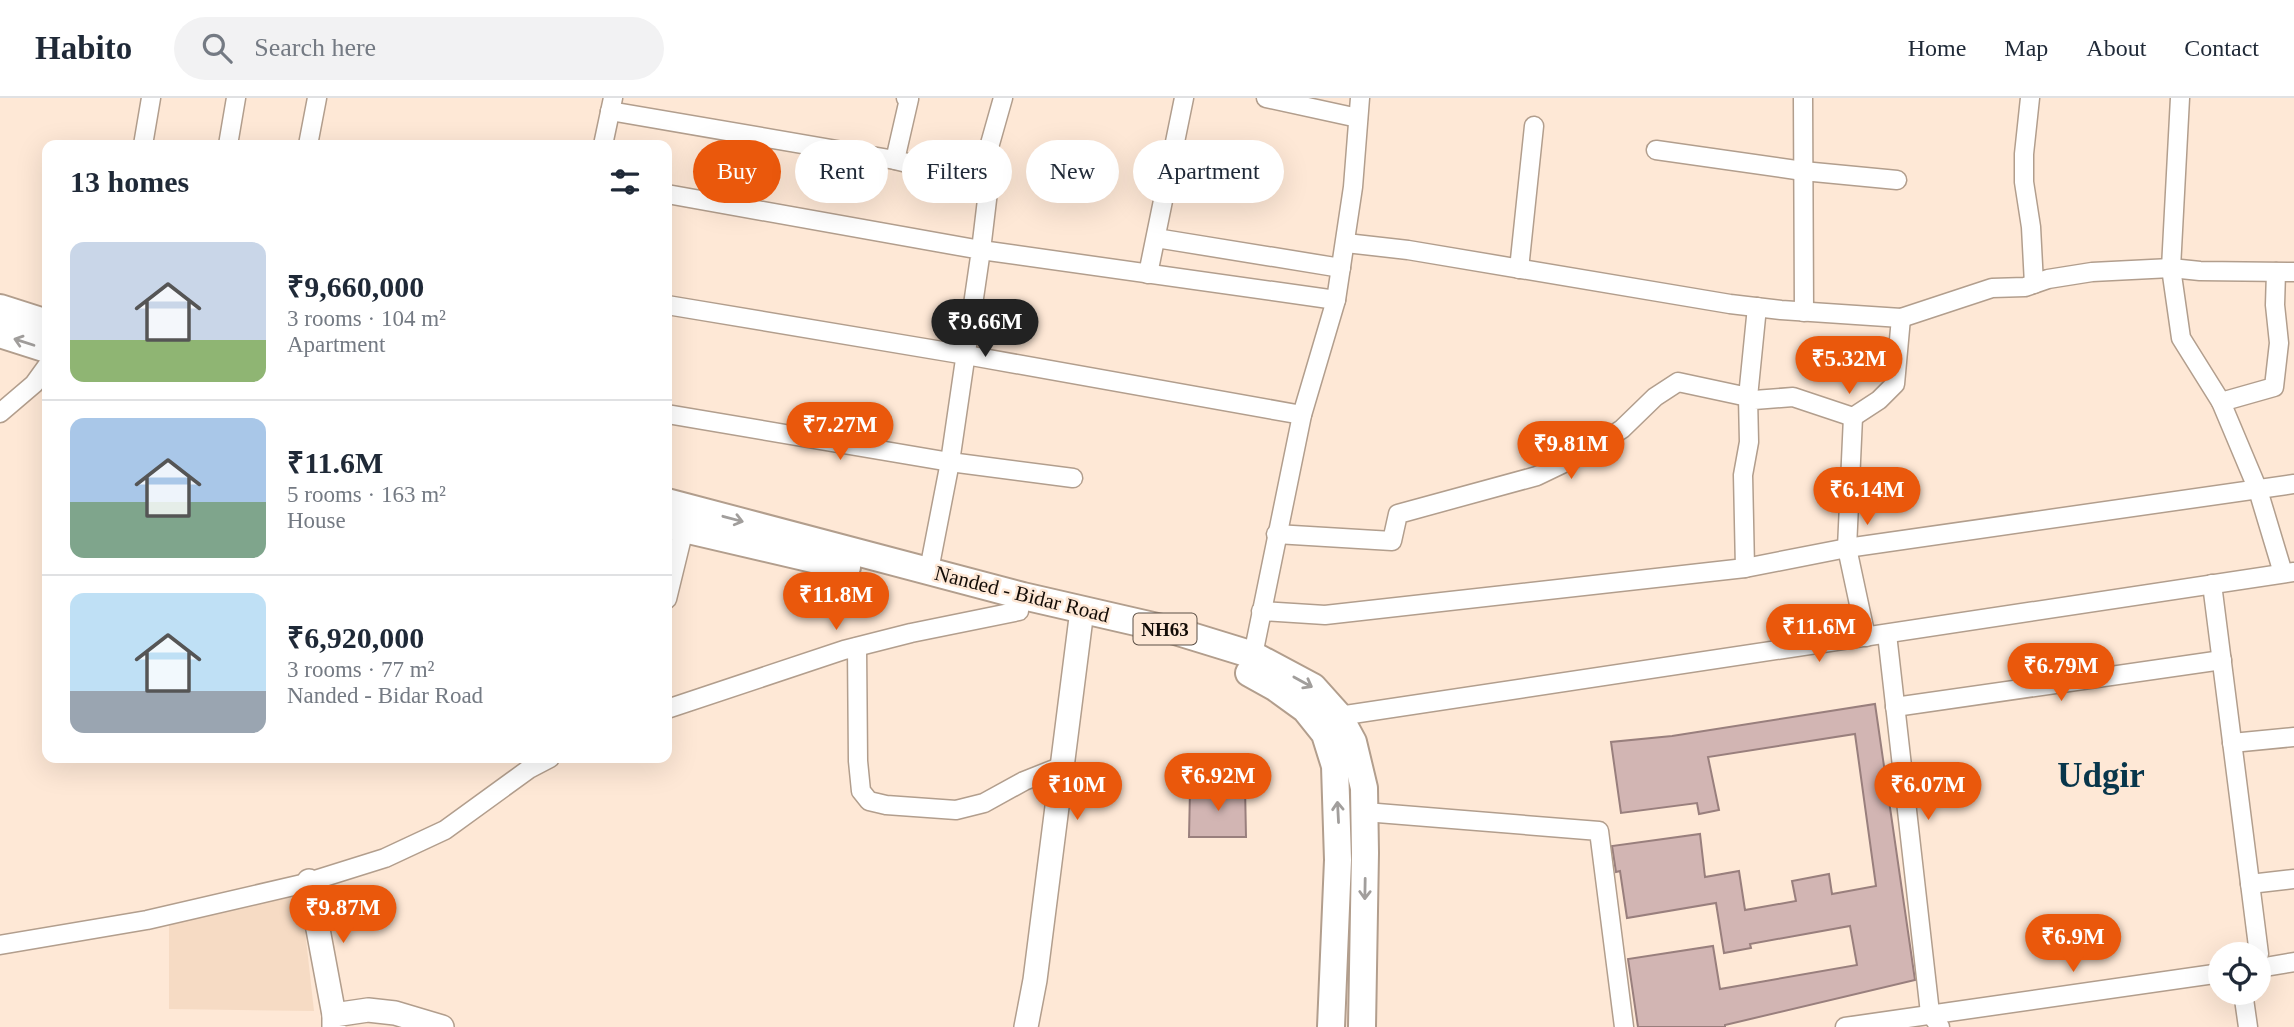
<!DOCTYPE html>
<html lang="en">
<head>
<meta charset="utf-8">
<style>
  :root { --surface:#fff; --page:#f2f2f3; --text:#1f2937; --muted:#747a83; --line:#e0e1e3; --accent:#ea580c }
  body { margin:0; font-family:Georgia,serif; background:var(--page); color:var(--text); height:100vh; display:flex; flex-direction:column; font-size:26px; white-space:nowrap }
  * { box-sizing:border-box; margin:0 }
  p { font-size:23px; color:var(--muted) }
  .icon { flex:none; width:38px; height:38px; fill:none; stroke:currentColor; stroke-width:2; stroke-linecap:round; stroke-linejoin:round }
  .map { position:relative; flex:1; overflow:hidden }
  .side { position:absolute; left:42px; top:42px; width:630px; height:623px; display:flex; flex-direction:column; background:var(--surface); border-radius:14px; box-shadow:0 7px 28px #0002 }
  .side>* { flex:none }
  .top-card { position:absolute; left:693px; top:42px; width:665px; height:63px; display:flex; gap:14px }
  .tools { position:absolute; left:2208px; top:844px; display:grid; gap:14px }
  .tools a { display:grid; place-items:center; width:63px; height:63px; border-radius:50%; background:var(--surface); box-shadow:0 7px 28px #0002; font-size:35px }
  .price { position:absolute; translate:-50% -60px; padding:0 16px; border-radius:24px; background:var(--accent); color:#fff; font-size:23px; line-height:46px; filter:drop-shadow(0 2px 4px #0008) }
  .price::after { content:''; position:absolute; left:50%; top:42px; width:21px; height:16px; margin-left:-10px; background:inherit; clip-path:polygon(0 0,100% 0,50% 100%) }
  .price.on { background:#222; color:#fff }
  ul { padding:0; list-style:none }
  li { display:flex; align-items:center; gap:21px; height:175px; padding:0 28px }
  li+li { border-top:2px solid var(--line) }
  li span { display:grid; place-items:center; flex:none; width:196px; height:140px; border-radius:14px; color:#555 }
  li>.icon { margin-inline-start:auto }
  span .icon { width:84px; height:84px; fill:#fffc; stroke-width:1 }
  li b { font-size:30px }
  h2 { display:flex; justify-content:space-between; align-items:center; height:84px; padding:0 28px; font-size:30px }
  .chip { padding:0 24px; border-radius:32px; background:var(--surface); box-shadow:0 7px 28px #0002; font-size:24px; line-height:63px }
  .chip.on { background:var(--accent); color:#fff }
  header { display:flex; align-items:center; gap:42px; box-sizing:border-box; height:98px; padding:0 35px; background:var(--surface); border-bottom:2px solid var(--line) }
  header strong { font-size:33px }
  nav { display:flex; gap:38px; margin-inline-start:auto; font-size:24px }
  .search { width:490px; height:63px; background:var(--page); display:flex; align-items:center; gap:18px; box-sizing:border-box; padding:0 24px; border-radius:38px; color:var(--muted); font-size:26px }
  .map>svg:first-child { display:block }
  .built { fill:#f6dbc4 }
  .building { fill:#d2b5b3; stroke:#997f7d; stroke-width:2 }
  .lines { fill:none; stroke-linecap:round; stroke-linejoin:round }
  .minor-casing { stroke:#b29e8d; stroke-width:21 }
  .major-casing { stroke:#b29e8d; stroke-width:26 }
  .highway-casing { stroke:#b29e8d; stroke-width:30 }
  .minor { stroke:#fff; stroke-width:18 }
  .major { stroke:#fff; stroke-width:23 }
  .highway { stroke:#fff; stroke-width:26 }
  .oneway { stroke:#a19e9c }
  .labels { text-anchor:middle; stroke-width:5; stroke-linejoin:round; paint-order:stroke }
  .shield { fill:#fee8d6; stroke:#5a4e45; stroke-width:2 }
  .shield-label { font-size:19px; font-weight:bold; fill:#130c07 }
  .street-label { font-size:21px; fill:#130c07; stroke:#fee8d6 }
  .town-label { font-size:35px; font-weight:bold; fill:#08364b; stroke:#fee8d6 }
</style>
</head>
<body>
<header>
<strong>Habito</strong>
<div class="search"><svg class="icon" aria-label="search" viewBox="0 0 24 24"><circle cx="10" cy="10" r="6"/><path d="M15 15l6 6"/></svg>Search here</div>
<nav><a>Home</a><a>Map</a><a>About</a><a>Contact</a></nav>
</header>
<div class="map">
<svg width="2294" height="929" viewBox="0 0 2294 929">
  <rect width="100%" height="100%" fill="#fee8d6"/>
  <path class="built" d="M301 796 314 913 169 911V827Z"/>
  <g class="building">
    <path d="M1875 606 1915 882 1725 927V929H1638L1628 861 1713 848 1720 891 1857 867 1850 828 1750 846 1751 850 1724 855 1716 805 1627 820 1620 773 1616 774 1612 748 1700 736 1705 779 1739 773 1745 812 1796 803 1792 783 1829 776 1832 796 1876 788 1855 636 1708 659 1719 712 1699 716 1697 705 1621 715 1611 644 1672 638Z"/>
    <path d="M1245 688 1246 739H1189L1190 692Z"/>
  </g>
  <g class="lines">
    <defs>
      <g id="minor">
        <path d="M906 0 909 1 895 62 989 85 981 152 1336 202"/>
        <path d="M1266 0 1358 20"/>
        <path d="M1803 0 1804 214"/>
        <path d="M2030 0 2024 56V84L2031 129 2034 186"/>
        <path d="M2180 0 2171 170 2181 240 2221 304 2274 289 2279 245 2275 207 2276 174"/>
        <path d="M610 13 895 62"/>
        <path d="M143 47 151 0"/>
        <path d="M228 47 236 0"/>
        <path d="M308 47 317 0"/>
        <path d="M603 47 613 0"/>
        <path d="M1656 52 1803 73 1897 82"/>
        <path d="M989 85 988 53 1003 0"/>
        <path d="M667 96 981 152 950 364 1073 380"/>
        <path d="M1156 140 1341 170"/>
        <path d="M1346 145 1408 152 1730 206 1781 212 1901 220 1992 190 2025 189 2048 181 2092 174 2171 170 2200 173 2294 174"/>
        <path d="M1519 171 1534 28"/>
        <path d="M1148 176 1184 0"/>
        <path d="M667 207 966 257 1302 317"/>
        <path d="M2221 304 2258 392 2283 475"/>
        <path d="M0 315 34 286 47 268"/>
        <path d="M667 316 950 364 929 472"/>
        <path d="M1853 319 1847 450 1866 539"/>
        <path d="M1276 436 1392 443 1398 416 1537 378 1587 354 1622 331 1655 299 1678 284 1748 299 1757 209"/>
        <path d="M1745 470 1743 377 1749 344 1748 299 1754 302 1793 299 1853 319 1879 302 1895 286 1901 220"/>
        <path d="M2212 486 2259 856"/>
        <path d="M667 501 686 423"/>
        <path d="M1261 513 1325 517 1745 470 1847 450 2294 386"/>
        <path d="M1887 536 1930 915 1940 929"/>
        <path d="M857 549 858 663 861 693 869 703 886 707 956 712 984 705 1024 683 1062 668"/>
        <path d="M1253 557 1302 317 1336 202 1353 89 1360 0"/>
        <path d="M1895 609 2222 562"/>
        <path d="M667 611 844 552 911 535 1019 513"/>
        <path d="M1339 618 2294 474"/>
        <path d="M2232 645 2294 639"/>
        <path d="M1365 714 1599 733 1624 929"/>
        <path d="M2250 786 2294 781"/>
        <path d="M0 847 147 822 302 786 385 760 445 732 529 671 550 660"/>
        <path d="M2259 870 2294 864"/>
        <path d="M2243 894 2248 929"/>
        <path d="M1845 929 2221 875"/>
      </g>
      <g id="major">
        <path d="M309 783 334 917"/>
        <path d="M334 929V917L368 912 395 915 442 929"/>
        <path d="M1026 929 1035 882 1082 512"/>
      </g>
      <g id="highway">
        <path d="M0 210 47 225"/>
        <path d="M0 236 47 251"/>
        <path d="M667 404 1023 498 1175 533 1253 557 1313 589 1339 618 1353 644 1364 690 1365 755 1362 929"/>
        <path d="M667 427 847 469"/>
        <path d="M1249 575 1276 590 1305 611 1325 636 1335 668 1338 762 1331 929"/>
      </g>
    </defs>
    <use href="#minor" class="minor-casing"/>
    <use href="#major" class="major-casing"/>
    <use href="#highway" class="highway-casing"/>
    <use href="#minor" class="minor"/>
    <use href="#major" class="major"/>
    <use href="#highway" class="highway"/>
  </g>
  <defs><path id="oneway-shaft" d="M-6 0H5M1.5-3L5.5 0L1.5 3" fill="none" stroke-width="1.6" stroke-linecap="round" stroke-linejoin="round" transform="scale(1.75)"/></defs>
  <g class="oneway">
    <use href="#oneway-shaft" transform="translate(24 244) rotate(-162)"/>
    <use href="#oneway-shaft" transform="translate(733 421) rotate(15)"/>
    <use href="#oneway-shaft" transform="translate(1303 584) rotate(29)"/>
    <use href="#oneway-shaft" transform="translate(1338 714) rotate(-93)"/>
    <use href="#oneway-shaft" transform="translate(1365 791) rotate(91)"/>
  </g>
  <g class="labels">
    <rect class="shield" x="1133.5" y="515.5" width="63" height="31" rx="5"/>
    <g class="shield-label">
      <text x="1165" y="538">NH63</text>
    </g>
    <g class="street-label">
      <text transform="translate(1022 496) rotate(14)" y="7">Nanded - Bidar Road</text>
    </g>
    <g class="town-label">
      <text x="2101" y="689">Udgir</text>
    </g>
  </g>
</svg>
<div class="tools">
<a><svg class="icon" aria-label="locate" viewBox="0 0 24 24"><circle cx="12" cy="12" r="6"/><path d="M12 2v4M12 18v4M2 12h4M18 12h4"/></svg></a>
</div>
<b class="price on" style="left:985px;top:261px">₹9.66M</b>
<b class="price" style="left:1849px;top:298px">₹5.32M</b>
<b class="price" style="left:840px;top:364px">₹7.27M</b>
<b class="price" style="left:1571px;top:383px">₹9.81M</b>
<b class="price" style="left:1867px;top:429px">₹6.14M</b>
<b class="price" style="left:836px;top:534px">₹11.8M</b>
<b class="price" style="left:1819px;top:566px">₹11.6M</b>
<b class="price" style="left:2061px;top:605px">₹6.79M</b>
<b class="price" style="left:1218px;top:715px">₹6.92M</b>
<b class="price" style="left:1077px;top:724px">₹10M</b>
<b class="price" style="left:1928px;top:724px">₹6.07M</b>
<b class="price" style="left:343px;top:847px">₹9.87M</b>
<b class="price" style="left:2073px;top:876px">₹6.9M</b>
<div class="top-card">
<a class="chip on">Buy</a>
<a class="chip">Rent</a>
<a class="chip">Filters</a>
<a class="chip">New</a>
<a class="chip">Apartment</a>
</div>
<section class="side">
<h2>13 homes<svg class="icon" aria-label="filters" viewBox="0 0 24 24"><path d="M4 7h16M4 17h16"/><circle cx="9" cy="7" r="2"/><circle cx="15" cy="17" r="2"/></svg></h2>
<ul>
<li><span style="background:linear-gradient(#c9d6e8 70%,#8fb573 0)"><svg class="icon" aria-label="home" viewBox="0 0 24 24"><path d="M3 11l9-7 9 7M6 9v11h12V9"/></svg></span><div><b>₹9,660,000</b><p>3 rooms · 104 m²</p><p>Apartment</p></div></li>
<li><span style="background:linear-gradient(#a9c7e8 60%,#7fa58c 0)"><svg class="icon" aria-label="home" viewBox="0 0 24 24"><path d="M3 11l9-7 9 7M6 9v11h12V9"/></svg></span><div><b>₹11.6M</b><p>5 rooms · 163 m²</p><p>House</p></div></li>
<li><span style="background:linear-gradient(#bfe0f5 70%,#9aa5b1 0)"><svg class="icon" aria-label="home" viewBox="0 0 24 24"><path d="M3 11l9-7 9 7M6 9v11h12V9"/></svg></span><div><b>₹6,920,000</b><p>3 rooms · 77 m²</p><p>Nanded - Bidar Road</p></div></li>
</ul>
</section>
</div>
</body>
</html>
